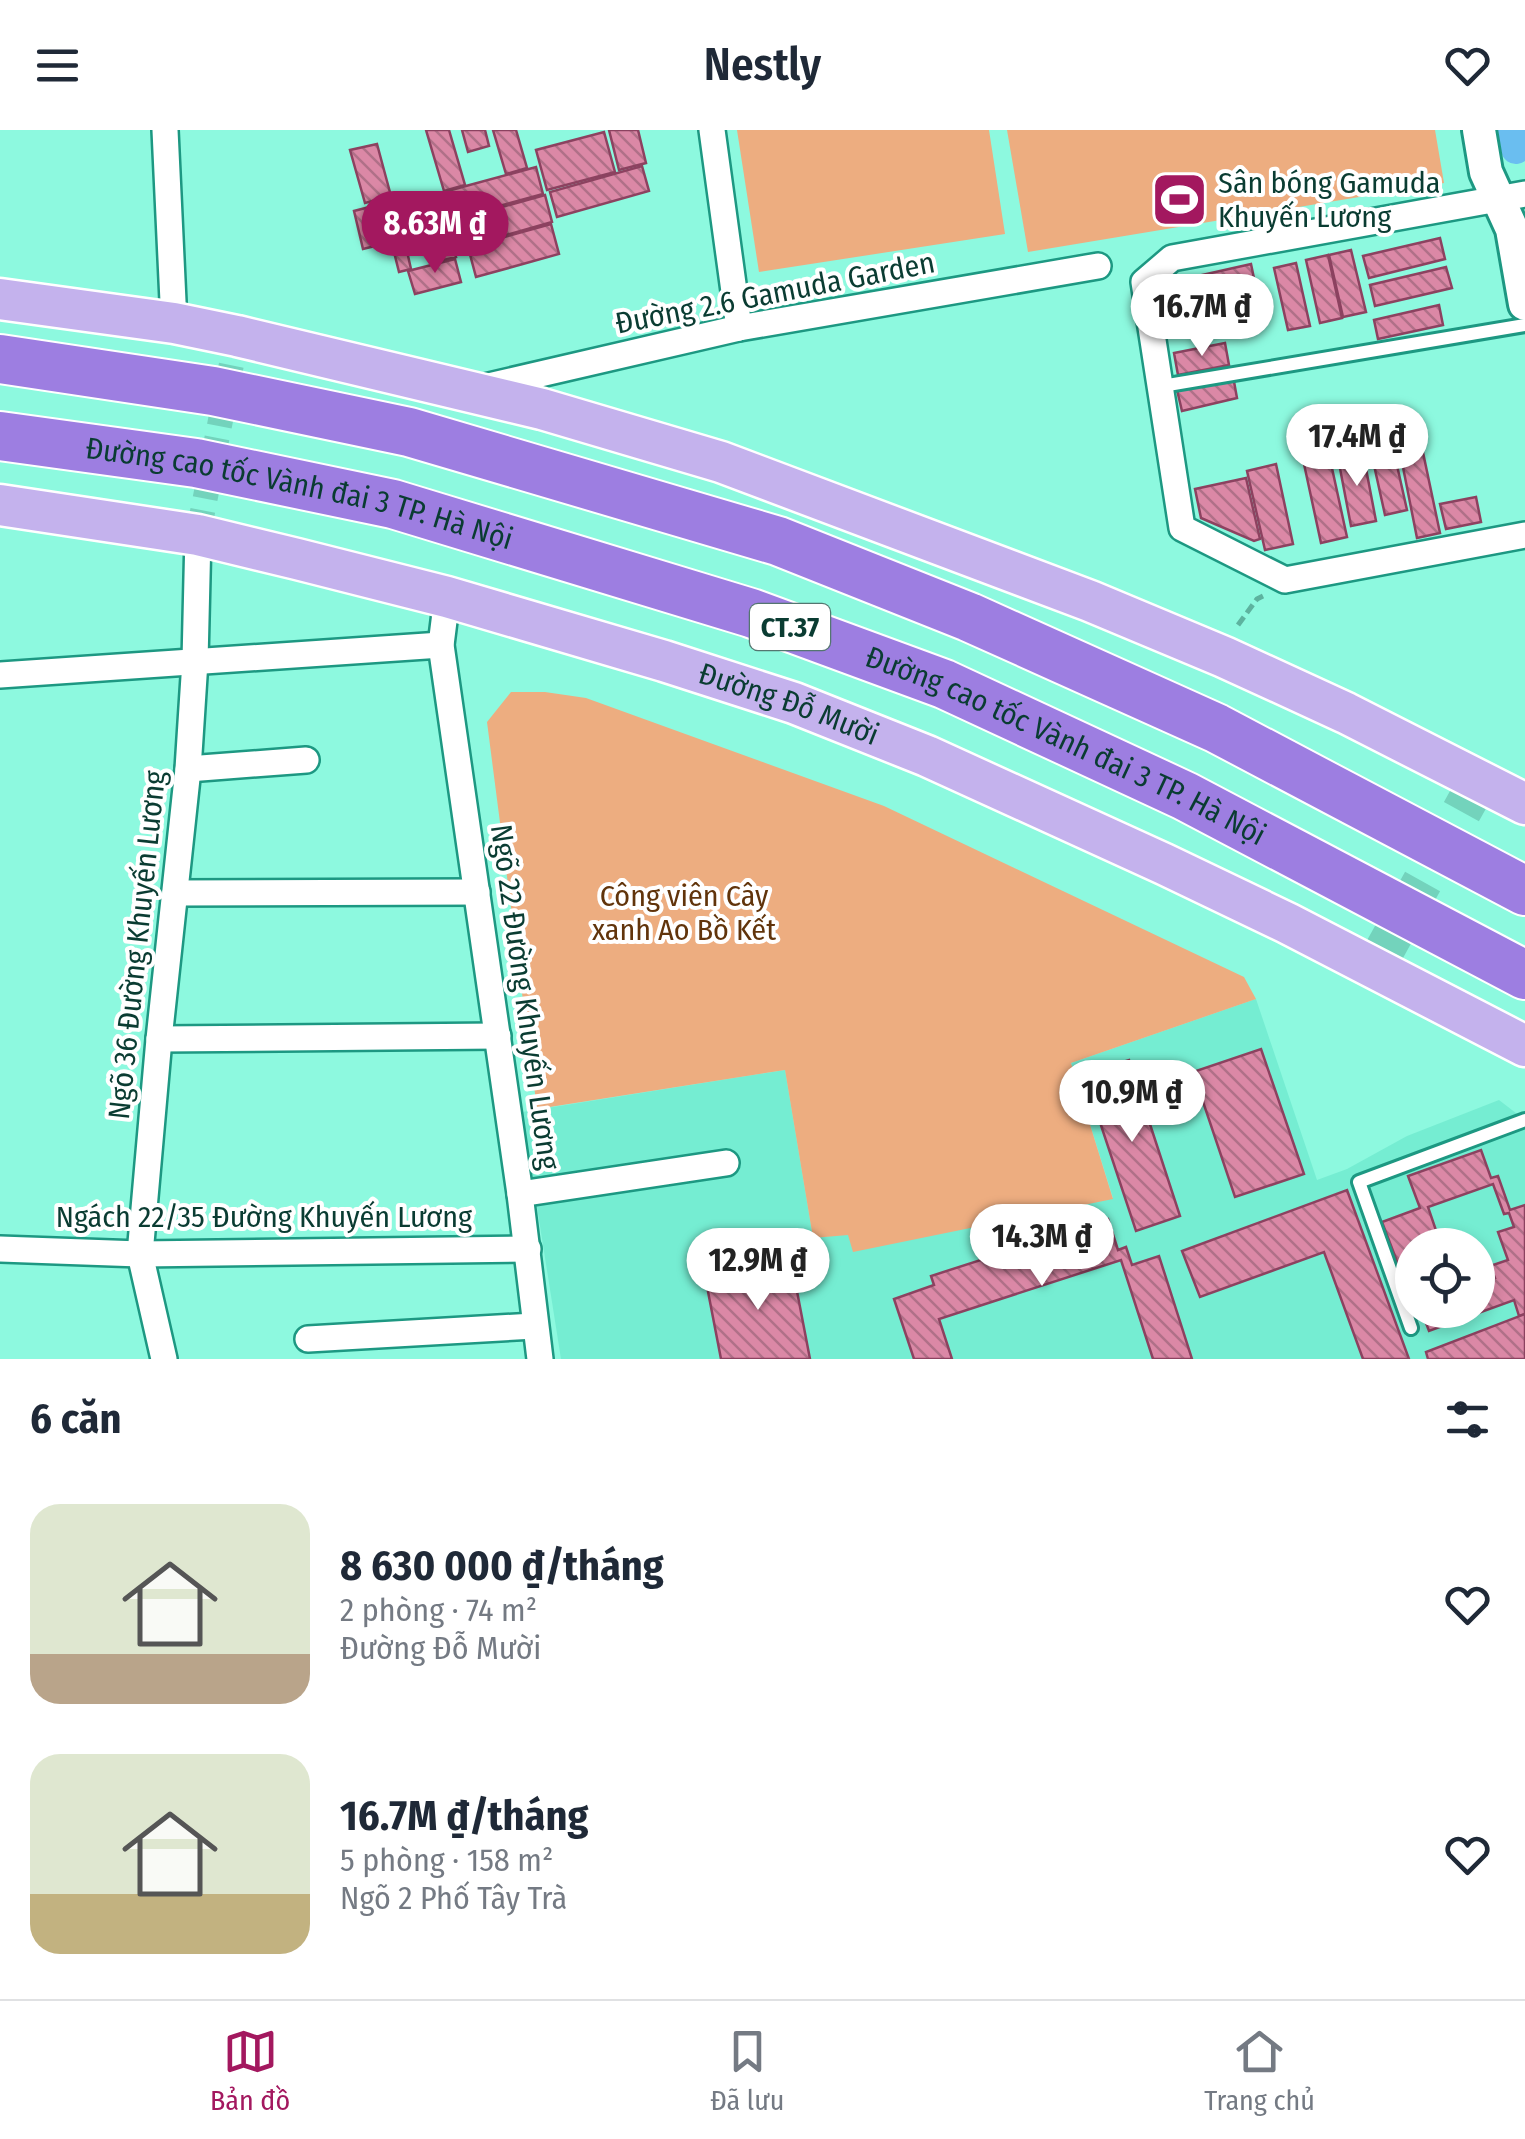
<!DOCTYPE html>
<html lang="vi">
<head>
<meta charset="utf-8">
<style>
  :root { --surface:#fff; --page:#f6f6f7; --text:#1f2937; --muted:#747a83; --line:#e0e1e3; --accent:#a3185f }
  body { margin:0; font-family:"Fira Sans Condensed",sans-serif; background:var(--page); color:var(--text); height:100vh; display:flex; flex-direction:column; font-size:38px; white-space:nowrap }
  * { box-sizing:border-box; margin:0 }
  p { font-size:32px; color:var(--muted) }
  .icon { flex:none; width:55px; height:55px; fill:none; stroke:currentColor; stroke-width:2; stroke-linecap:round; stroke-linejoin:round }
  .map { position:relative; height:1229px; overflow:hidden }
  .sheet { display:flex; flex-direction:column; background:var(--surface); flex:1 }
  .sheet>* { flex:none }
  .fabs { position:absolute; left:1395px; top:1098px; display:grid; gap:20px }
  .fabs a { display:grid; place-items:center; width:100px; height:100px; border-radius:50%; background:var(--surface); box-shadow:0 5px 15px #0003; font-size:50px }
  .price { position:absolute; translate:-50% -85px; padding:0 22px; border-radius:35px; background:#fff; color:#222; font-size:32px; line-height:65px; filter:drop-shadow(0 2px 5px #0008) }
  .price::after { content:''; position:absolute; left:50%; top:60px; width:30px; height:22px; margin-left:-15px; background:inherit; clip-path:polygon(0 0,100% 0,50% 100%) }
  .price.active { background:var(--accent); color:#fff }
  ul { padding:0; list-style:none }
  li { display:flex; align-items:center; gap:30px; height:250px; padding:0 30px }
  li span { display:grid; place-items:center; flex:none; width:280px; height:200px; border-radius:30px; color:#555 }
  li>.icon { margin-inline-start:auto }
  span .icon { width:120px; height:120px; fill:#fffc; stroke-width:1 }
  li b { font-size:42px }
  h2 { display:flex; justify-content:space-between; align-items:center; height:120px; padding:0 30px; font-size:42px }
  header { display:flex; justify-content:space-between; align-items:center; height:130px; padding:0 30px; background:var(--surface); font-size:45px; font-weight:600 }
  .tabs { display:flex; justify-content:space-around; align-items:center; height:140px; border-top:2px solid var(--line); background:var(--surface); font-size:28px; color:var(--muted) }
  .tabs a { display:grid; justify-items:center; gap:5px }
  .tabs .active { color:var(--accent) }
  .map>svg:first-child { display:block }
  .built { fill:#75edd2; fill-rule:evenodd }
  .park { fill:#edad80 }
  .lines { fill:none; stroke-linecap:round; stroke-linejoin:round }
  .canal { stroke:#6abef0; stroke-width:30 }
  .building { fill:url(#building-back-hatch); stroke:#8c4260; stroke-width:2.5 }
  .minor-tunnel { stroke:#73d3bc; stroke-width:25; stroke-dasharray:25 12; stroke-linecap:butt }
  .primary-tunnel { stroke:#73d3bc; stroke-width:40; stroke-dasharray:40 20; stroke-linecap:butt }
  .service-casing { stroke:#1d9882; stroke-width:18 }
  .minor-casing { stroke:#1d9882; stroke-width:30 }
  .tertiary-casing { stroke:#1d9882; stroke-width:38 }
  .primary-casing { stroke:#fff; stroke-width:45 }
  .motorway-casing { stroke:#fff; stroke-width:52 }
  .path { stroke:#5db39f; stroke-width:5; stroke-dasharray:10 5; stroke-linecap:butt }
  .service { stroke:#fff; stroke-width:12 }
  .minor { stroke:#fff; stroke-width:25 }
  .tertiary { stroke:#fff; stroke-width:32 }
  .primary { stroke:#c4b2ed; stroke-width:40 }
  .motorway { stroke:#9d7ee1; stroke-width:48 }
  .labels { text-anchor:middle; stroke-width:8; stroke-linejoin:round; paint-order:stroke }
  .shield { fill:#fff; stroke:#547670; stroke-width:2.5 }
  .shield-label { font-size:28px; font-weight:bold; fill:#0a3c32 }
  .poi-label { font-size:30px; fill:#0a3c32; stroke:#fff; text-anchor:start }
  .street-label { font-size:30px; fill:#0a3c32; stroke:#fff }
  .park-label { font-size:30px; fill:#61340b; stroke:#fff }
</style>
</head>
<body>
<header><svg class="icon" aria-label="menu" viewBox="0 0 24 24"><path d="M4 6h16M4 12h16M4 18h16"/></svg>Nestly<svg class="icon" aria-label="heart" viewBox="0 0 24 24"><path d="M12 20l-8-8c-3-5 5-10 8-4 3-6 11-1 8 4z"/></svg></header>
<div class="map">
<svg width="1525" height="1229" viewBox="0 0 1525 1229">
  <defs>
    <pattern id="building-back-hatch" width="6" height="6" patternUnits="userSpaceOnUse" patternTransform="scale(2.5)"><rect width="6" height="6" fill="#db88a6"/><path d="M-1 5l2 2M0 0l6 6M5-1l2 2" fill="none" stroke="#b07088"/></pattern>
  </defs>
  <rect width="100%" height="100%" fill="#8df9df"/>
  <path class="built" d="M1256 869 1317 1050 1347 1039 1407 1006 1499 970 1525 990V1229H561L522 982 785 940 813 1108 849 1104 854 1121 1113 1068 1071 933ZM1412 1115H1478V1180H1412Z"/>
  <g class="park">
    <path d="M737 0H989L1005 104 759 142Z"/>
    <path d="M1007 0H1435L1444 53 1028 122Z"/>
    <path d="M511 562H545L586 568 884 676 1244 847 1256 869 1071 933 1113 1069 853 1122 848 1105 813 1108 785 940 537 979 487 592Z"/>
  </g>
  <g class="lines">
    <path class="canal" d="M1513 0 1516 19"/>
  </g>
  <g class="building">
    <path d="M426 0H449L465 55 444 61Z"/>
    <path d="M462 0H485L489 16 468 22Z"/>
    <path d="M493 0H516L527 38 506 44Z"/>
    <path d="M609 0H638L646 33 619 40Z"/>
    <path d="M604 2 615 42 547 60 536 20Z"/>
    <path d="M377 14 391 66 365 73 350 20Z"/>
    <path d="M642 36 649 61 557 87 550 62Z"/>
    <path d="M536 37 543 64 451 89 444 62Z"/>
    <path d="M441 64 449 94 391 109 383 79Z"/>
    <path d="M545 65 552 92 460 118 452 91Z"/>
    <path d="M373 76 383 114 363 119 354 81Z"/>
    <path d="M551 94 559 124 476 147 468 117Z"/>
    <path d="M448 96 456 127 444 130 436 99Z"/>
    <path d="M404 108 411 139 399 142 391 110Z"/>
    <path d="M1440 108 1445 129 1369 148 1363 126Z"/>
    <path d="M1351 120 1366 182 1343 187 1329 125Z"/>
    <path d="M1328 125 1342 188 1320 193 1306 130Z"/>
    <path d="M455 129 461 152 415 164 408 141Z"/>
    <path d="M1296 133 1310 196 1288 200 1274 138Z"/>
    <path d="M1251 134 1256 158 1185 174 1180 150Z"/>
    <path d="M1446 137 1452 158 1375 176 1370 155Z"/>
    <path d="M1439 175 1443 195 1378 209 1374 190Z"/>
    <path d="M1225 213 1229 235 1178 245 1174 223Z"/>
    <path d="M1233 246 1237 268 1182 281 1177 260Z"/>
    <path d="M1421 313 1440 403 1417 408 1399 317Z"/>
    <path d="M1394 322 1407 380 1385 385 1372 326Z"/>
    <path d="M1363 323 1376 391 1351 396 1338 328Z"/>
    <path d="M1330 329 1347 407 1321 413 1304 334Z"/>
    <path d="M1276 334 1293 414 1265 420 1247 341Z"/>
    <path d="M1246 348 1260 409 1254 411 1201 388 1195 359Z"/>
    <path d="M1476 367 1481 392 1446 399 1440 374Z"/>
    <path d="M1261 919 1304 1044 1235 1067 1193 942Z"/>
    <path d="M1129 930 1180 1086 1136 1101 1084 944Z"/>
    <path d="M1481 1020 1491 1048 1498 1046 1510 1080 1525 1075V1184L1519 1186 1514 1170 1429 1201 1421 1180H1478V1154L1495 1148 1490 1136 1508 1130 1498 1102 1514 1097 1509 1083 1504 1084 1493 1054 1428 1077 1441 1115H1412V1156L1411 1153 1406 1155 1382 1092 1420 1078 1408 1046Z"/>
    <path d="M1347 1060 1409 1229H1363L1324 1122 1200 1167 1182 1121Z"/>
    <path d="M1108 1089 1118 1120 1126 1117 1132 1135 1159 1126 1192 1229H1153L1121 1130 939 1189 952 1229H914L894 1169 934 1155 931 1146Z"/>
    <path d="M791 1130 810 1229H721L705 1146Z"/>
    <path d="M1525 1184V1229H1428L1426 1222Z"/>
  </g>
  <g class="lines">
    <path class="minor-tunnel" d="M198 405 237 206"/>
    <path class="primary-tunnel" d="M1374 839 1479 650"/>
    <defs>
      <g id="service">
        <path d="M1162 256 1525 195"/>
        <path d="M1411 1198 1359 1052 1525 990"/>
      </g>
      <g id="minor">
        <path d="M165 0 174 193"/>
        <path d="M712 0 739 198"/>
        <path d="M1525 64 1172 128 1144 152 1182 398 1285 450 1525 405"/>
        <path d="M480 258 739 198 1098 136"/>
        <path d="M447 467 441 515 520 1064 540 1229"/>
        <path d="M0 545 441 515"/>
        <path d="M188 639 306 630"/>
        <path d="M175 763 477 762"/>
        <path d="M159 909 498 906"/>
        <path d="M520 1064 726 1033"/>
        <path d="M0 1119 140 1124 528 1119"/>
        <path d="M308 1209 534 1196"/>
        <path d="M164 1229 140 1124 159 909 188 639 195 531 198 405"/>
      </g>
      <path id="tertiary" d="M1479 0 1486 42 1512 99 1525 174"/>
      <g id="primary">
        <path d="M0 169 174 193 237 206 542 279 721 332 1090 471 1224 527 1346 583 1525 674"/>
        <path id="s1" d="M0 375 198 405 297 429 447 467 664 531 794 573 927 626 1164 734 1287 793 1525 916"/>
      </g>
      <g id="motorway">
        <path d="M0 229 213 261 409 302 778 411 969 487 1216 598 1525 761"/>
        <path id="s2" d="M0 306 196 333 393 374 751 483 944 554 1185 666 1525 845"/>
      </g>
    </defs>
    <use href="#service" class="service-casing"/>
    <use href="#minor" class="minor-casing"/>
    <use href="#tertiary" class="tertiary-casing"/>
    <use href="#primary" class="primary-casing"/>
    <use href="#motorway" class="motorway-casing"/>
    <path class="path" d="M1238 495 1257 469 1263 466"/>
    <use href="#service" class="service"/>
    <use href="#minor" class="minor"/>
    <use href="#tertiary" class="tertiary"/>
    <use href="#primary" class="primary"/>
    <use href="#motorway" class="motorway"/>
  </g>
  <defs>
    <symbol id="stadium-square" viewBox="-11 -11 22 22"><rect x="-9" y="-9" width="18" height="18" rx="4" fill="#a3185f" stroke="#fff"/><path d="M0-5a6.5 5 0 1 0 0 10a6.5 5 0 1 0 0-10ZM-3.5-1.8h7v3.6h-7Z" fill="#fff"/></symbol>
  </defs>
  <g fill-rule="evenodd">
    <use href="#stadium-square" x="1148" y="38" width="63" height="63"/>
  </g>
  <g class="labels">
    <rect class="shield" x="750" y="474" width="80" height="46" rx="8"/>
    <g class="shield-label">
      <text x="790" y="507">CT.37</text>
    </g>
    <g class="poi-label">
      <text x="1218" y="63">Sân bóng Gamuda<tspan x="1218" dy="34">Khuyến Lương</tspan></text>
    </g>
    <g class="street-label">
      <text transform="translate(775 163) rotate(-11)" y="10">Đường 2.6 Gamuda Garden</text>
      <text dy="10" stroke="none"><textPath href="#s2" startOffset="305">Đường cao tốc Vành đai 3 TP. Hà Nội</textPath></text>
      <text dy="10" stroke="none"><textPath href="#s1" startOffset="815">Đường Đỗ Mười</textPath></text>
      <text dy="10" stroke="none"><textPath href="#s2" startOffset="1115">Đường cao tốc Vành đai 3 TP. Hà Nội</textPath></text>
      <text transform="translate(137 815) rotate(-84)" y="10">Ngõ 36 Đường Khuyến Lương</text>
      <text transform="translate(525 867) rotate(82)" y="10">Ngõ 22 Đường Khuyến Lương</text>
      <text x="264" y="1097">Ngách 22/35 Đường Khuyến Lương</text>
    </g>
    <g class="park-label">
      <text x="684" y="776">Công viên Cây<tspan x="684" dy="34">xanh Ao Bồ Kết</tspan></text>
    </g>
  </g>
</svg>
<div class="fabs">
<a><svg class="icon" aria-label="locate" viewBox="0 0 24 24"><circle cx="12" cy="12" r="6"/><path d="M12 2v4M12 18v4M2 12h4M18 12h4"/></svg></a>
</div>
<b class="price active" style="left:435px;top:146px">8.63M ₫</b>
<b class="price" style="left:1202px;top:229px">16.7M ₫</b>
<b class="price" style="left:1357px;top:359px">17.4M ₫</b>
<b class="price" style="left:1132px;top:1015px">10.9M ₫</b>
<b class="price" style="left:1042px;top:1159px">14.3M ₫</b>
<b class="price" style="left:758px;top:1183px">12.9M ₫</b>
</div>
<section class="sheet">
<h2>6 căn<svg class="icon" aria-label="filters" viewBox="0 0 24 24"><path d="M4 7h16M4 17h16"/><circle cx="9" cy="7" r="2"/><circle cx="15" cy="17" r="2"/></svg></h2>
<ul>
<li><span style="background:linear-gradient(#dfe7d0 75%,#b9a48a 0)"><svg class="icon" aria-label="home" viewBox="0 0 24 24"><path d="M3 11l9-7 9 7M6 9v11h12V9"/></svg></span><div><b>8 630 000 ₫/tháng</b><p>2 phòng · 74 m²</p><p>Đường Đỗ Mười</p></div><svg class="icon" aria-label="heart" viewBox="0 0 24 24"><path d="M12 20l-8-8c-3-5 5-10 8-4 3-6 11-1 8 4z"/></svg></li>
<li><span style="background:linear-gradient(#dfe7d0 70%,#c2b280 0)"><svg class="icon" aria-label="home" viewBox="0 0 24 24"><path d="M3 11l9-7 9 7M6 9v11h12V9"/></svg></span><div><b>16.7M ₫/tháng</b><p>5 phòng · 158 m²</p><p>Ngõ 2 Phố Tây Trà</p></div><svg class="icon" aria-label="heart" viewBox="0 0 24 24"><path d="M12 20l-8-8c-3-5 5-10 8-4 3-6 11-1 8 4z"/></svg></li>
</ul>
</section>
<nav class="tabs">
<a class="active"><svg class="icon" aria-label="map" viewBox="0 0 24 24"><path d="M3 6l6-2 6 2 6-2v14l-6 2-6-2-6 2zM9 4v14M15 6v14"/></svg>Bản đồ</a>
<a><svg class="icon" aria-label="saved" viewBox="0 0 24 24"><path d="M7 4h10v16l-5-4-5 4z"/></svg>Đã lưu</a>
<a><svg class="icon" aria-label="home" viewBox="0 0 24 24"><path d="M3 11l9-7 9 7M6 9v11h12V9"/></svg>Trang chủ</a>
</nav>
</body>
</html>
